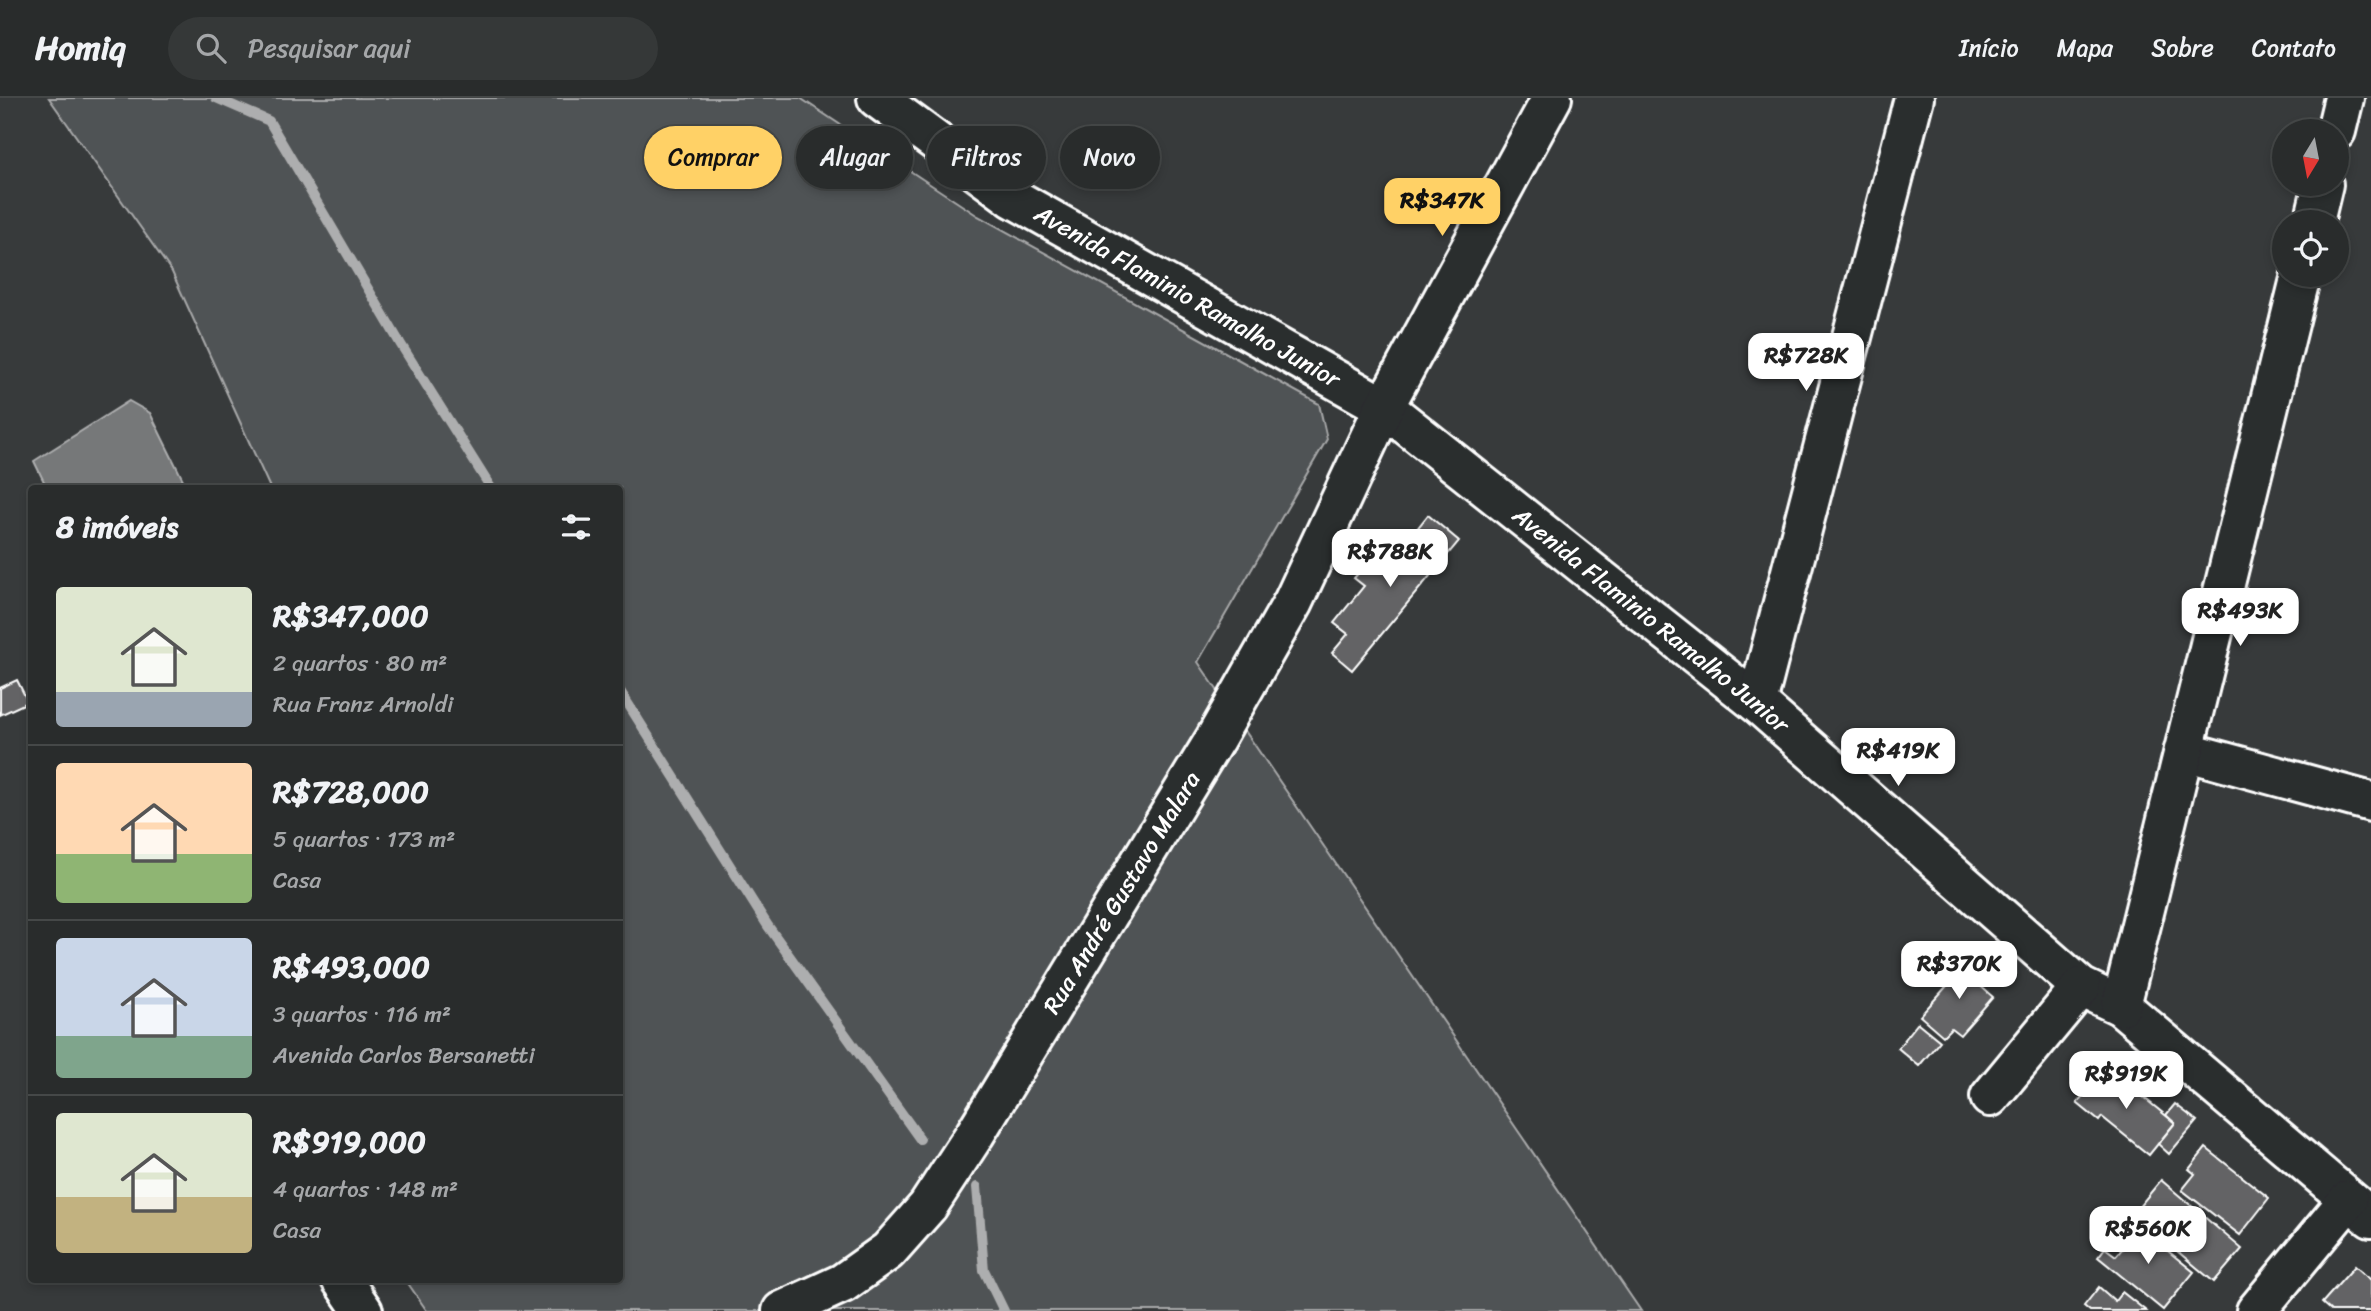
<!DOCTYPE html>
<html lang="pt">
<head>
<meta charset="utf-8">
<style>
  :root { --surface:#292c2c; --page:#353838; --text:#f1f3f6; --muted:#a5a7a9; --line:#454848; --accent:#ffd166 }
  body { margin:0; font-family:Sriracha,sans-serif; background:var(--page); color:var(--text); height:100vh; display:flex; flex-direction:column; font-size:26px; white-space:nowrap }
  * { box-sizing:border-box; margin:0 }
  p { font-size:23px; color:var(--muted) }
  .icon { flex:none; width:38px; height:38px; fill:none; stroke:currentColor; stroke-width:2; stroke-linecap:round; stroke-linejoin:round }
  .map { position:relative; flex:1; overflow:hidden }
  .drawer { position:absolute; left:28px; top:387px; width:595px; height:798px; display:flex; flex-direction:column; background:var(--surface); border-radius:7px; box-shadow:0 4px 10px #0003,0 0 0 2px var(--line) }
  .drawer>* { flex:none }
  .guide { position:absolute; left:644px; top:28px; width:665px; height:63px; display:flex; gap:14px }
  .needle { width:46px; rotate:190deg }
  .buttons { position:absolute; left:2272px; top:21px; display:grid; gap:14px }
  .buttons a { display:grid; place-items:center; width:77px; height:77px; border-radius:50%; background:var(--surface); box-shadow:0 4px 10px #0003,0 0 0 2px var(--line); font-size:35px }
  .price { position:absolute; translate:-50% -60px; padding:0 16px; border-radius:14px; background:#fff; color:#222; font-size:23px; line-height:46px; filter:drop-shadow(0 2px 4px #0008) }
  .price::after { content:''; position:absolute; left:50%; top:42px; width:21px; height:16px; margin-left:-10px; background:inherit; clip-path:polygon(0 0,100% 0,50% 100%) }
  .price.on { background:var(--accent); color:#111 }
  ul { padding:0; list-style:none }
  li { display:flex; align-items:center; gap:21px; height:175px; padding:0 28px }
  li+li { border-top:2px solid var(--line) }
  li span { display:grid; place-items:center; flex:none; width:196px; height:140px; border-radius:7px; color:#555 }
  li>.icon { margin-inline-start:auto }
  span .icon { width:84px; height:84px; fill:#fffc; stroke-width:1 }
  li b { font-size:30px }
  h2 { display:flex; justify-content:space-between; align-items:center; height:84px; padding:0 28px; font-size:30px }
  .chip { padding:0 24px; border-radius:32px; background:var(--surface); box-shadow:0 4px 10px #0003,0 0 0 2px var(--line); font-size:24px; line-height:63px }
  .chip.on { background:var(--accent); color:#111 }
  header { display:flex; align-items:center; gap:42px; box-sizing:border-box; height:98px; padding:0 35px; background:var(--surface); border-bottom:2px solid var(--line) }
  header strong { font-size:33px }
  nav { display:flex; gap:38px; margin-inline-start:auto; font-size:24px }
  .search { width:490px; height:63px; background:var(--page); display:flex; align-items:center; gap:18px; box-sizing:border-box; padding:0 24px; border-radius:38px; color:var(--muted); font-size:26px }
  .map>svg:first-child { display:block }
  .green { fill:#505354; stroke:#a8a9aa; stroke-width:2 }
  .water { fill:#767879; stroke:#adaeaf; stroke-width:2 }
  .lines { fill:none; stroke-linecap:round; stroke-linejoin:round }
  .stream { stroke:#adaeaf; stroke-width:10 }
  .building { fill:#636465; stroke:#fff; stroke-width:2 }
  .minor-casing { stroke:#fff; stroke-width:44 }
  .minor { stroke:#2a2d2e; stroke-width:38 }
  .labels { text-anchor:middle; stroke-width:6; stroke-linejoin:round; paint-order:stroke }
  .street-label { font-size:24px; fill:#fff; stroke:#2a2d2e }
</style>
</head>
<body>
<header>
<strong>Homiq</strong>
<div class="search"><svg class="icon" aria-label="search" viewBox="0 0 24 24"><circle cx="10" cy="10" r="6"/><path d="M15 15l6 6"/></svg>Pesquisar aqui</div>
<nav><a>Início</a><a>Mapa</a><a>Sobre</a><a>Contato</a></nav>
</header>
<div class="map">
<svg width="2371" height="1213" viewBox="0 0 2371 1213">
  <rect width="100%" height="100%" fill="#373a3b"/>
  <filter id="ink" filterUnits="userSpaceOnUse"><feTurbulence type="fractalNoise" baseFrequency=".0143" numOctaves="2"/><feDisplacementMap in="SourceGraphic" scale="14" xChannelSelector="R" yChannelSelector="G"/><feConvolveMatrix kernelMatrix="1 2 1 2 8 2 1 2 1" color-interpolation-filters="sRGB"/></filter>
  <g filter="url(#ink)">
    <path class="green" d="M49 0H800L978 118 1319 306 1327 341 1198 564 1641 1213H427L405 1181H620V390H270L172 174Z"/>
    <path class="water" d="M129 303 150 315 187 390H47L34 363Z"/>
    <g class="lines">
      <g class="stream">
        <path d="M216 0 269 23 400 245 491 390"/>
        <path d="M620 593 768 828 920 1041"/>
        <path d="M977 1089 984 1172 1004 1213"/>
      </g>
    </g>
    <g class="building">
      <path d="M1428 417 1459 443 1352 572 1332 555 1348 536 1334 525 1364 488 1354 480 1380 450 1393 461Z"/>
      <path d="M17 582 28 604 0 617V590Z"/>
      <path d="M1971 861 1987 875 1978 886 1993 899 1960 937 1951 930 1943 938 1920 918Z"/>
      <path d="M1918 925 1940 943 1919 968 1898 950Z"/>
      <path d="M2106 969 2175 1025 2149 1057 2102 1019 2099 1023 2077 1005Z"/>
      <path d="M2175 1006 2197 1023 2169 1056 2158 1046 2175 1025 2166 1017Z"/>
      <path d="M2206 1050 2269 1100 2240 1137 2182 1092 2195 1076 2189 1071Z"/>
      <path d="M2161 1082 2242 1151 2214 1184 2133 1116Z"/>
      <path d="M2128 1121 2194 1174 2163 1212 2098 1159 2105 1150 2116 1158 2130 1142 2118 1132Z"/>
      <path d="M2355 1168 2371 1182V1213H2331L2322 1205Z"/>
      <path d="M2099 1189 2115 1203 2122 1194 2146 1213H2090L2084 1208Z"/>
    </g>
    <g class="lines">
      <defs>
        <g id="minor">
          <path id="s1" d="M877 0 1013 100 1384 309 1757 605 2081 889 2121 908 2371 1120"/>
          <path d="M2336 33 2344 0"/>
          <path d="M2314 124 2323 86"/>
          <path d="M1757 605 1914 0"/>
          <path d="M2184 653 2371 704"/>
          <path d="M2121 908 2301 177"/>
          <path d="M1990 999 2081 889"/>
          <path d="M341 1181 363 1213"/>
          <path id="s2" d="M782 1213 843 1185 888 1153 928 1108 975 1036 1215 641 1293 504 1384 309 1552 0"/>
          <path d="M2256 1213 2348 1102"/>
        </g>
      </defs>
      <use href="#minor" class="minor-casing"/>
      <use href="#minor" class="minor"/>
    </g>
  </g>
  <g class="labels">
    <g class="street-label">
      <text dy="8" stroke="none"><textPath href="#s1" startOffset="369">Avenida Flaminio Ramalho Junior</textPath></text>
      <text dy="8" stroke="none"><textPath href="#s1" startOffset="936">Avenida Flaminio Ramalho Junior</textPath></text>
      <text dy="8" stroke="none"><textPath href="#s2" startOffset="551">Rua André Gustavo Malara</textPath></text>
    </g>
  </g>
</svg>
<div class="buttons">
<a><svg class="needle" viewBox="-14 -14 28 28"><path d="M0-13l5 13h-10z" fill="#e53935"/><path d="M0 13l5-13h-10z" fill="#a5a7a9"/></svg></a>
<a><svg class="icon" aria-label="locate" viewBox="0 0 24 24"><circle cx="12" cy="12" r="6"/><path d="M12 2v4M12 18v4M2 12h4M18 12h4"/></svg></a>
</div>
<b class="price on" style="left:1442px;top:140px">R$347K</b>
<b class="price" style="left:1806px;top:295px">R$728K</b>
<b class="price" style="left:1390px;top:491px">R$788K</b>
<b class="price" style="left:2240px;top:550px">R$493K</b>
<b class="price" style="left:1898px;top:690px">R$419K</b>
<b class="price" style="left:1959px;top:903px">R$370K</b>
<b class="price" style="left:2126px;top:1013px">R$919K</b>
<b class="price" style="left:2148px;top:1168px">R$560K</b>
<div class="guide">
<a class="chip on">Comprar</a>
<a class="chip">Alugar</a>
<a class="chip">Filtros</a>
<a class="chip">Novo</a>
</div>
<section class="drawer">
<h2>8 imóveis<svg class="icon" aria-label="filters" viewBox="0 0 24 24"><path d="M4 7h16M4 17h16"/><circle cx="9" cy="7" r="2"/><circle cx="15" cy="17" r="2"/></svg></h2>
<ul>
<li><span style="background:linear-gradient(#dfe7d0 75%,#9aa5b1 0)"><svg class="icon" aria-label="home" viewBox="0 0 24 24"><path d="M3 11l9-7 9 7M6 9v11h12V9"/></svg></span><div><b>R$347,000</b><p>2 quartos · 80 m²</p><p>Rua Franz Arnoldi</p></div></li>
<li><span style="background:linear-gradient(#ffd9b3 65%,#8fb573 0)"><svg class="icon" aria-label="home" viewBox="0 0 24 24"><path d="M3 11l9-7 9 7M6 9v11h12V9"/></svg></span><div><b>R$728,000</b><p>5 quartos · 173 m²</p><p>Casa</p></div></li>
<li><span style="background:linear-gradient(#c9d6e8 70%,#7fa58c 0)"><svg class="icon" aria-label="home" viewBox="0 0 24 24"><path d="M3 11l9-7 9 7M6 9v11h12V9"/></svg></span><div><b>R$493,000</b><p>3 quartos · 116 m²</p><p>Avenida Carlos Bersanetti</p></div></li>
<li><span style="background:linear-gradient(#dfe7d0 60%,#c2b280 0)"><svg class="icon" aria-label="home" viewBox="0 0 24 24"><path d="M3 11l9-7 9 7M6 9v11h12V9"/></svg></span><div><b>R$919,000</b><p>4 quartos · 148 m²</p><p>Casa</p></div></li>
</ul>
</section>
</div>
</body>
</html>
